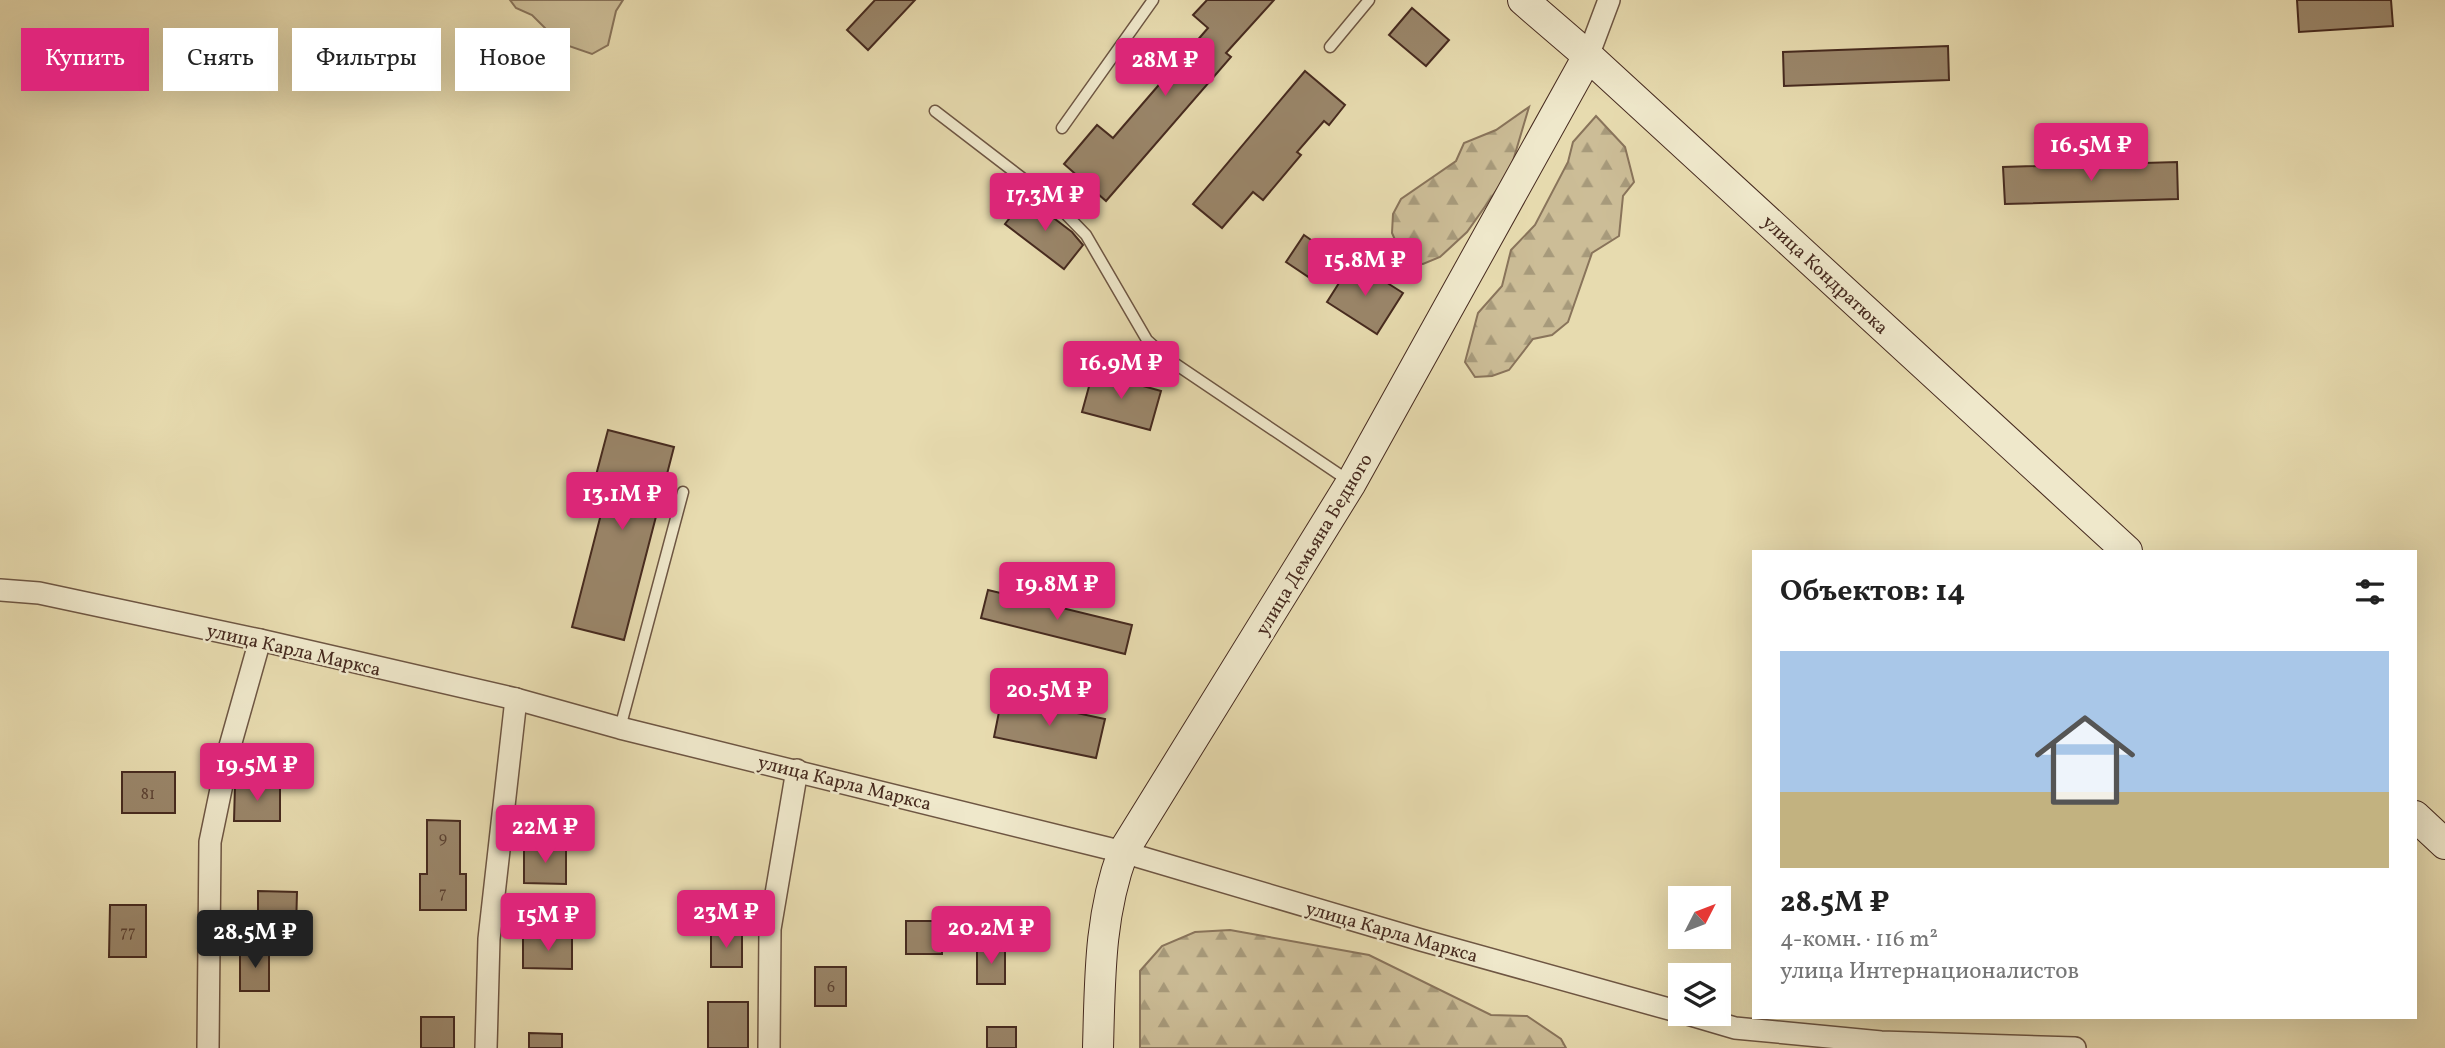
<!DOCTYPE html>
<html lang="ru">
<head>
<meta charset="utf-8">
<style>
  :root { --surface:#fff; --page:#f6f6f6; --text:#222; --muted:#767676; --line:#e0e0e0; --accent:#db2777 }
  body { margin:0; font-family:Vollkorn,serif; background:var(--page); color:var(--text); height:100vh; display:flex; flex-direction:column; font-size:26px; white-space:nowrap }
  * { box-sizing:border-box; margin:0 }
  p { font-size:23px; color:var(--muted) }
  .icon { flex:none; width:38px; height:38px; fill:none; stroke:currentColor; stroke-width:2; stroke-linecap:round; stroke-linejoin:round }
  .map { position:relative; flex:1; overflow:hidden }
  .panel { position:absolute; left:1752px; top:550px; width:665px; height:469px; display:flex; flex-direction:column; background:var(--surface); border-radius:0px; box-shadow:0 7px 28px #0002 }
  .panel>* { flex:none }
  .hud { position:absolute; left:21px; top:28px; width:665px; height:63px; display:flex; gap:14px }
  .needle { width:46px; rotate:48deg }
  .tools { position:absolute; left:1668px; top:886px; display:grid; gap:14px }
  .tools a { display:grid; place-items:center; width:63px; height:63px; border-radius:0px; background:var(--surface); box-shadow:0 7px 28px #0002; font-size:35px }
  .price { position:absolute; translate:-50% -60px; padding:0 16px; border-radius:7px; background:var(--accent); color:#fff; font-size:23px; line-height:46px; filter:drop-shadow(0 2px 4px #0008) }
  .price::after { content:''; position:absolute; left:50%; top:42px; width:21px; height:16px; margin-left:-10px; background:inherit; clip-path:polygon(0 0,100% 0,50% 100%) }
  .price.active { background:#222; color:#fff }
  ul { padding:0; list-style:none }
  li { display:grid; align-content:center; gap:14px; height:371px; padding:0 28px }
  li+li { border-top:2px solid var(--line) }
  li span { display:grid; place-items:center; height:217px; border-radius:0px; color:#555 }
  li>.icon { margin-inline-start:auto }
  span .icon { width:126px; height:126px; fill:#fffc; stroke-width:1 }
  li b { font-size:30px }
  h2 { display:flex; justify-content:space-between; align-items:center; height:84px; padding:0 28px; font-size:30px }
  .chip { padding:0 24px; border-radius:0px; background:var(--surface); box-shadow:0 7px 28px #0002; font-size:24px; line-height:63px }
  .chip.active { background:var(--accent); color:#fff }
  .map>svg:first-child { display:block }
  .grass { fill:#ccbd97; stroke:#89745b; stroke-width:2 }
  .forest { fill:url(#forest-firs); stroke:#89745b; stroke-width:2 }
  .building { fill:#9a866a; stroke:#462a1f; stroke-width:2 }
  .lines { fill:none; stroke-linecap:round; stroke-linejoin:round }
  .lane-casing { stroke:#6e5643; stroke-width:13 }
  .street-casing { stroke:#6e5643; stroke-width:24 }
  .secondary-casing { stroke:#462a1f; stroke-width:32 }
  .lane { stroke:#efe8cb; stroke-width:10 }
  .street { stroke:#efe8cb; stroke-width:21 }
  .secondary { stroke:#efe8cb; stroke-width:30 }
  .labels { text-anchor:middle; stroke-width:5; stroke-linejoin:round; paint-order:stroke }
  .number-label { font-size:16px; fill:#5b4132 }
  .street-label { font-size:19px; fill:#462a1f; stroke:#efe8cb }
</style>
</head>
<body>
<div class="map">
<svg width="2445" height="1048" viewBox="0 0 2445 1048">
  <defs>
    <pattern id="forest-firs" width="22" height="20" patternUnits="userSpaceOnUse" patternTransform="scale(1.75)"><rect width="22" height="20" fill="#ccbd97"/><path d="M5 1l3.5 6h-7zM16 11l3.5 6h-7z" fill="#a79a7b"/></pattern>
  </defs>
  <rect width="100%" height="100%" fill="#e7dbaf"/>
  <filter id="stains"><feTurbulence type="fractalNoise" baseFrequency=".00286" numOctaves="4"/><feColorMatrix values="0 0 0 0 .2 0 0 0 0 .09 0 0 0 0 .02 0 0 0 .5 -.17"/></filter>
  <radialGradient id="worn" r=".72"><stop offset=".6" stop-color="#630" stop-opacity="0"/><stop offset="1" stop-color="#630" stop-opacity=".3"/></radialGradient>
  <path class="grass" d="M510 0H623L616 11 608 45 592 54 560 43 532 15 516 8Z"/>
  <g class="forest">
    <path d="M1529 107 1510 171 1467 232 1440 257 1423 264 1405 262 1392 233 1393 214 1401 199 1456 161 1464 143 1496 130Z"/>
    <path d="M1596 116 1625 147 1634 182 1623 196 1619 236 1592 253 1568 322 1552 335 1533 339 1509 370 1492 376 1475 377 1465 362 1478 313 1502 286 1511 250 1535 225 1568 162 1573 142Z"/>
    <path d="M1230 930 1369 955 1491 1015 1527 1016 1561 1039 1566 1048H1140V971L1162 946 1195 932Z"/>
  </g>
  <g class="building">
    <path d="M875 0H915L868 50 847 30Z"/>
    <path d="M1207 0H1274L1226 53 1231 57 1106 201 1064 164 1097 125 1113 138 1208 28 1193 15Z"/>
    <path d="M2297 0H2391L2393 26 2299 32Z"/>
    <path d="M1412 8 1449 40 1426 66 1389 35Z"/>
    <path d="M1948 46 1949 80 1784 86 1783 52Z"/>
    <path d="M1305 71 1345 105 1329 125 1324 121 1297 152 1301 155 1263 200 1253 192 1222 228 1193 204Z"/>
    <path d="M2177 162 2178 199 2005 204 2003 167Z"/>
    <path d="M1026 197 1072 232 1083 245 1064 269 1005 224Z"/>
    <path d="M1304 235 1327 251 1310 278 1286 262Z"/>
    <path d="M1353 261 1403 293 1377 334 1327 302Z"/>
    <path d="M1093 372 1161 391 1150 430 1082 412Z"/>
    <path d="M608 430 674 447 624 640 572 627 609 483 595 479Z"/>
    <path d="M988 590 1132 625 1125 654 981 618Z"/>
    <path d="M1002 697 1105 719 1096 758 994 737Z"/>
    <rect x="122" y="772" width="53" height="41"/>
    <path d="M235 785 280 786V821H234Z"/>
    <path d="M427 820 460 821V874H466V910H420V874H427Z"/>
    <path d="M524 846H566V884L524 883Z"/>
    <path d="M258 891 297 892 296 930H258Z"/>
    <path d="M110 905H146V957H109Z"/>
    <rect x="906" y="921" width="36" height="33"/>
    <rect x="711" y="933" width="31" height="34"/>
    <path d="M523 938H572V969L523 968Z"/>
    <rect x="977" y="947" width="28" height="37"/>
    <rect x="240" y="949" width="29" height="42"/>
    <rect x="815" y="967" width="31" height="39"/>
    <rect x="708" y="1002" width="40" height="46"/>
    <rect x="421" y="1017" width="33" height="31"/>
    <rect x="987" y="1027" width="29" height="21"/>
    <path d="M529 1033 562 1034V1048H529Z"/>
  </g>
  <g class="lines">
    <defs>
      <g id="lane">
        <path d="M1330 47 1369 0"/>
        <path d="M935 111 1056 204 1086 235 1147 340 1168 359 1349 481"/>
        <path d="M1062 128 1153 0"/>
        <path d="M620 728 683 492"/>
      </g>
      <g id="street">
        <path d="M1588 56 1609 0"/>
        <path d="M0 590 39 593 260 640 516 699 620 728 1123 852 1421 940 1680 1012"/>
        <path d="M1684 1013 1735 1028 1881 1042 2075 1048"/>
        <path d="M208 1048 210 842 230 746 260 640"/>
        <path d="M486 1048 489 939 516 699"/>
        <path d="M769 1048 770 929 797 770"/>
      </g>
      <g id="secondary">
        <path d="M1523 0 1588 56 2127 551"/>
        <path d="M2415 816 2445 844"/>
        <path d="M1098 1048C1100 980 1099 916 1123 852L1351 483 1588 56"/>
      </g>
    </defs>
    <use href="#lane" class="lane-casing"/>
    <use href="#street" class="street-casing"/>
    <use href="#secondary" class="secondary-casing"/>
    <use href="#lane" class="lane"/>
    <use href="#street" class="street"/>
    <use href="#secondary" class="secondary"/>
  </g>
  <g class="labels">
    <g class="number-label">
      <text x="148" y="799">81</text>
      <text x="443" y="843">9</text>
      <text x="443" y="898">7</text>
      <text x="128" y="937">77</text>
      <text x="831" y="992">6</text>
    </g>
    <g class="street-label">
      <text transform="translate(1826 274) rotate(43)" y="7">улица Кондратюка</text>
      <text transform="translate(1313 544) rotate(-59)" y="7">улица Демьяна Бедного</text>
      <text transform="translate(294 649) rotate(13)" y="7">улица Карла Маркса</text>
      <text transform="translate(845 782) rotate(14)" y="7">улица Карла Маркса</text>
      <text transform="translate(1392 931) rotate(16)" y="7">улица Карла Маркса</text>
    </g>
  </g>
  <rect width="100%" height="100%" filter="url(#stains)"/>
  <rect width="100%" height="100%" fill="url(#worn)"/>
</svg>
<div class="tools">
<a><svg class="needle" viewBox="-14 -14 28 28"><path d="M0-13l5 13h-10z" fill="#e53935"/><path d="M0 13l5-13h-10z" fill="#767676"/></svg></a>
<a><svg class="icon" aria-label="layers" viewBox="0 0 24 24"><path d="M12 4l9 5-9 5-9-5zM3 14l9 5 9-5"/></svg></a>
</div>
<b class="price" style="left:1165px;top:98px">28M ₽</b>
<b class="price" style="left:2091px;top:183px">16.5M ₽</b>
<b class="price" style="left:1045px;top:233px">17.3M ₽</b>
<b class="price" style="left:1365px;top:298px">15.8M ₽</b>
<b class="price" style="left:1121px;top:401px">16.9M ₽</b>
<b class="price" style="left:622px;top:532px">13.1M ₽</b>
<b class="price" style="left:1057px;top:622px">19.8M ₽</b>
<b class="price" style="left:1049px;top:728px">20.5M ₽</b>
<b class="price" style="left:257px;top:803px">19.5M ₽</b>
<b class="price" style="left:545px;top:865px">22M ₽</b>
<b class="price" style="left:726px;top:950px">23M ₽</b>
<b class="price" style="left:548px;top:953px">15M ₽</b>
<b class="price" style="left:991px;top:966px">20.2M ₽</b>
<b class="price active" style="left:255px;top:970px">28.5M ₽</b>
<div class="hud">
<a class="chip active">Купить</a>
<a class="chip">Снять</a>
<a class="chip">Фильтры</a>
<a class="chip">Новое</a>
</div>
<section class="panel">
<h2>Объектов: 14<svg class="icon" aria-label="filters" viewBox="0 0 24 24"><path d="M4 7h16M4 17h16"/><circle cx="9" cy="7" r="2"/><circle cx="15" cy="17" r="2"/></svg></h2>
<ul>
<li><span style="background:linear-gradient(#a9c7e8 65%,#c2b280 0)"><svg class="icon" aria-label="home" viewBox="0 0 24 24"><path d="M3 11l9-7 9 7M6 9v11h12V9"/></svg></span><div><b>28.5M ₽</b><p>4-комн. · 116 m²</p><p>улица Интернационалистов</p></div></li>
</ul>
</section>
</div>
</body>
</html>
